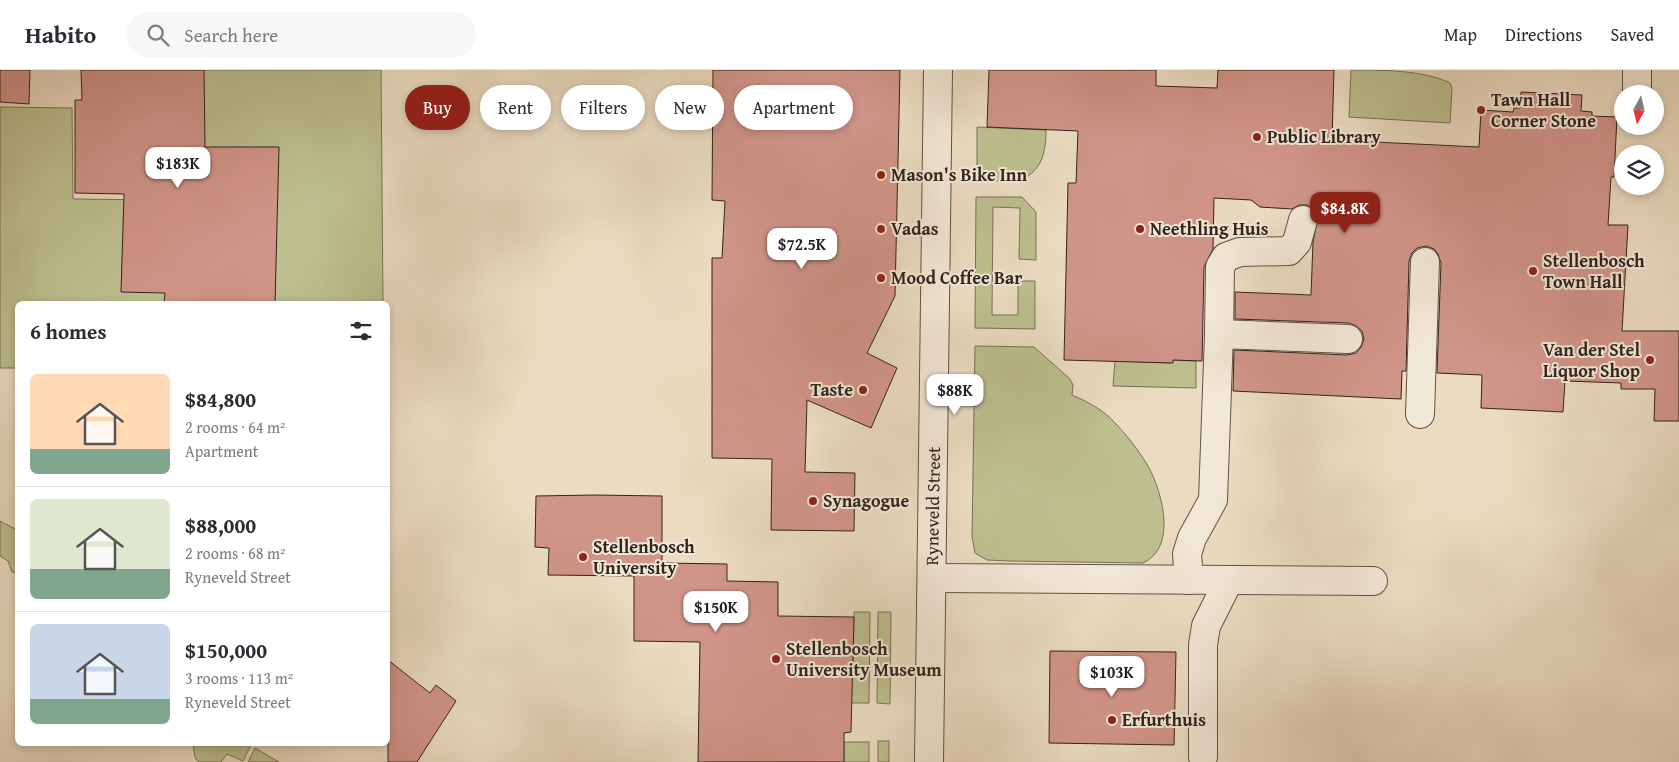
<!DOCTYPE html>
<html lang="en">
<head>
<meta charset="utf-8">
<style>
  :root { --surface:#fff; --page:#f7f7f7; --text:#2b2b33; --muted:#7c7c81; --line:#e1e1e2; --accent:#8f2418 }
  body { margin:0; font-family:"Gentium Book Plus",serif; background:var(--page); color:var(--text); height:100vh; display:flex; flex-direction:column; font-size:19px; white-space:nowrap }
  * { box-sizing:border-box; margin:0 }
  p { font-size:16px; color:var(--muted) }
  .icon { flex:none; width:28px; height:28px; fill:none; stroke:currentColor; stroke-width:2; stroke-linecap:round; stroke-linejoin:round }
  .map { position:relative; flex:1; overflow:hidden }
  .details { position:absolute; left:15px; top:231px; width:375px; height:445px; display:flex; flex-direction:column; background:var(--surface); border-radius:8px; box-shadow:0 2px 8px #0003 }
  .details>* { flex:none }
  .guide { position:absolute; left:405px; top:15px; width:475px; height:45px; display:flex; gap:10px }
  .needle { width:32px; rotate:188deg }
  .tools { position:absolute; left:1614px; top:15px; display:grid; gap:10px }
  .tools a { display:grid; place-items:center; width:50px; height:50px; border-radius:50%; background:var(--surface); box-shadow:0 2px 8px #0003; font-size:25px }
  .price { position:absolute; translate:-50% -42px; padding:0 11px; border-radius:10px; background:#fff; color:#222; font-size:16px; line-height:32px; filter:drop-shadow(0 1px 2px #0008) }
  .price::after { content:''; position:absolute; left:50%; top:30px; width:15px; height:11px; margin-left:-8px; background:inherit; clip-path:polygon(0 0,100% 0,50% 100%) }
  .price.selected { background:var(--accent); color:#fff }
  ul { padding:0; list-style:none }
  li { display:flex; align-items:center; gap:15px; height:125px; padding:0 15px }
  li+li { border-top:1px solid var(--line) }
  li span { display:grid; place-items:center; flex:none; width:140px; height:100px; border-radius:8px; color:#555 }
  li>.icon { margin-inline-start:auto }
  span .icon { width:60px; height:60px; fill:#fffc; stroke-width:1 }
  li b { font-size:21px }
  h2 { display:flex; justify-content:space-between; align-items:center; height:60px; padding:0 15px; font-size:21px }
  .pill { padding:0 18px; border-radius:22px; background:var(--surface); box-shadow:0 2px 8px #0003; font-size:18px; line-height:45px }
  .pill.selected { background:var(--accent); color:#fff }
  header { display:flex; align-items:center; gap:30px; box-sizing:border-box; height:70px; padding:0 25px; background:var(--surface); border-bottom:1px solid var(--line) }
  header strong { font-size:24px }
  nav { display:flex; gap:28px; margin-inline-start:auto; font-size:18px }
  .search { width:350px; height:45px; background:var(--page); display:flex; align-items:center; gap:12px; box-sizing:border-box; padding:0 18px; border-radius:28px; color:var(--muted); font-size:19px }
  .map>svg:first-child { display:block }
  .green { fill:#bdbf8f; stroke:#777256 }
  .building { fill:#d19489; stroke:#31241e }
  .lines { fill:none; stroke-linecap:round; stroke-linejoin:round }
  .minor-casing { stroke:#605247; stroke-width:30 }
  .minor { stroke:#f2e8d7; stroke-width:28 }
  .poi-dot { fill:#8f2418; stroke:#f2e8d7; stroke-width:2 }
  .labels { text-anchor:middle; stroke-width:4; stroke-linejoin:round; paint-order:stroke }
  .poi-label { font-size:18px; font-weight:bold; fill:#31241e; stroke:#f2e8d7; text-anchor:start }
  .street-label { font-size:18px; fill:#31241e; stroke:#f2e8d7 }
</style>
</head>
<body>
<header>
<strong>Habito</strong>
<div class="search"><svg class="icon" aria-label="search" viewBox="0 0 24 24"><circle cx="10" cy="10" r="6"/><path d="M15 15l6 6"/></svg>Search here</div>
<nav><a>Map</a><a>Directions</a><a>Saved</a></nav>
</header>
<div class="map">
<svg width="1679" height="692" viewBox="0 0 1679 692">
  <rect width="100%" height="100%" fill="#ebdcc1"/>
  <filter id="stains"><feTurbulence type="fractalNoise" baseFrequency=".004" numOctaves="4"/><feColorMatrix values="0 0 0 0 .2 0 0 0 0 .09 0 0 0 0 .02 0 0 0 .5 -.17"/></filter>
  <radialGradient id="worn" r=".72"><stop offset=".6" stop-color="#630" stop-opacity="0"/><stop offset="1" stop-color="#630" stop-opacity=".3"/></radialGradient>
  <g class="green">
    <path d="M162 0H381L383 234H18L17 298H0V37L72 38 73 129 162 130Z"/>
    <path d="M1351 0C1382 0 1424 0 1450 13L1452 18 1450 53 1349 47Z"/>
    <path d="M977 57 1046 60C1046 80 1043 100 1021 110 1013 113 987 110 977 109Z"/>
    <path d="M976 127H1022L1036 142V190L1019 189 1020 138 993 137 992 245H1018V211H1035V259L975 258Z"/>
    <path d="M975 276 1034 277 1070 309 1073 315 1072 325C1088 332 1104 340 1116 354 1128 366 1150 395 1155 411 1165 437 1173 479 1143 493L1008 491 987 490 975 483 972 467Z"/>
    <path d="M1173 290 1196 291V318L1113 316 1115 291 1172 293Z"/>
    <path d="M0 451 17 460V502H12L8 491 0 486Z"/>
    <path d="M854 542H870L869 633H845V605H853Z"/>
    <path d="M878 542H891L890 634 877 633Z"/>
    <rect x="878" y="671" width="11" height="21"/>
    <rect x="844" y="672" width="25" height="20"/>
    <path d="M193 674H249L251 675 243 691 227 684 221 692H199L195 688Z"/>
    <path d="M255 678 279 692H248Z"/>
  </g>
  <g class="building">
    <path d="M0 0H30L29 34 0 32Z"/>
    <path d="M81 0H204L205 77H279L275 234H164L165 223 121 222 124 124 75 123V30H82Z"/>
    <path d="M713 0H900L895 226 867 283 897 298 871 358 807 330 805 402 855 403 854 461 771 460 772 389 712 388V188H722L725 131 712 130Z"/>
    <path d="M989 0H1156V16L1217 18 1218 0H1334L1332 70 1479 77 1481 40 1513 42 1514 38H1520L1521 22 1582 25 1581 41 1592 42V46L1617 47 1614 107H1611L1608 155H1628L1622 261H1679V351H1654L1655 319H1621V313L1565 311 1563 342 1481 338 1482 305 1437 303 1441 193 1438 184 1434 179 1426 176 1417 178 1412 183 1409 191 1406 301H1402L1401 329 1233 321 1234 280 1347 285 1356 283 1361 277 1364 269 1362 261 1356 256 1349 253 1235 249V222L1311 225 1313 172 1318 147 1314 139 1307 135H1299L1292 139 1260 137 1251 130 1214 128 1213 179 1204 197 1202 291 1173 290V293L1064 290 1068 113H1076L1078 61 987 57Z"/>
    <path d="M594 425 662 426V493L727 494V511L778 512V546L854 547 851 662 844 663V692H698L700 572 634 571V506L548 505 549 478 535 477 536 426Z"/>
    <path d="M1050 581 1176 582 1174 675 1049 673Z"/>
    <path d="M388 590 430 623 436 615 456 631 417 692H388Z"/>
  </g>
  <g class="lines">
    <defs>
      <g id="minor">
        <path d="M1637 24V0"/>
        <path d="M1219 264 1220 197 1226 187 1240 182 1289 181 1297 172 1303 150"/>
        <path d="M1420 344 1425 192"/>
        <path d="M932 508 1373 511"/>
        <path d="M1189 510 1187 484 1192 468 1213 430 1219 264 1348 269"/>
        <path d="M1203 687V575L1206 556 1225 518 1226 511"/>
        <path d="M929 692 938 0"/>
      </g>
    </defs>
    <use href="#minor" class="minor-casing"/>
    <use href="#minor" class="minor"/>
  </g>
  <g class="poi-dot">
    <circle cx="1481" cy="40" r="5"/>
    <circle cx="1257" cy="67" r="5"/>
    <circle cx="881" cy="105" r="5"/>
    <circle cx="881" cy="159" r="5"/>
    <circle cx="1140" cy="159" r="5"/>
    <circle cx="1533" cy="201" r="5"/>
    <circle cx="881" cy="208" r="5"/>
    <circle cx="1650" cy="290" r="5"/>
    <circle cx="863" cy="320" r="5"/>
    <circle cx="813" cy="431" r="5"/>
    <circle cx="583" cy="487" r="5"/>
    <circle cx="776" cy="589" r="5"/>
    <circle cx="1112" cy="650" r="5"/>
  </g>
  <g class="labels">
    <g class="poi-label">
      <text x="1491" y="36">Tawn Hall<tspan x="1491" dy="21">Corner Stone</tspan></text>
      <text x="1267" y="73">Public Library</text>
      <text x="891" y="111">Mason's Bike Inn</text>
      <text x="891" y="165">Vadas</text>
      <text x="1150" y="165">Neethling Huis</text>
      <text x="1543" y="197">Stellenbosch<tspan x="1543" dy="21">Town Hall</tspan></text>
      <text x="891" y="214">Mood Coffee Bar</text>
      <text x="1640" y="286" text-anchor="end">Van der Stel<tspan x="1640" dy="21">Liquor Shop</tspan></text>
      <text x="853" y="326" text-anchor="end">Taste</text>
      <text x="823" y="437">Synagogue</text>
      <text x="593" y="483">Stellenbosch<tspan x="593" dy="21">University</tspan></text>
      <text x="786" y="585">Stellenbosch<tspan x="786" dy="21">University Museum</tspan></text>
      <text x="1122" y="656">Erfurthuis</text>
    </g>
    <g class="street-label">
      <text transform="translate(933 436) rotate(-89)" y="6">Ryneveld Street</text>
    </g>
  </g>
  <rect width="100%" height="100%" filter="url(#stains)"/>
  <rect width="100%" height="100%" fill="url(#worn)"/>
</svg>
<div class="tools">
<a><svg class="needle" viewBox="-14 -14 28 28"><path d="M0-13l5 13h-10z" fill="#e53935"/><path d="M0 13l5-13h-10z" fill="#7c7c81"/></svg></a>
<a><svg class="icon" aria-label="layers" viewBox="0 0 24 24"><path d="M12 4l9 5-9 5-9-5zM3 14l9 5 9-5"/></svg></a>
</div>
<b class="price" style="left:178px;top:119px">$183K</b>
<b class="price selected" style="left:1345px;top:164px">$84.8K</b>
<b class="price" style="left:802px;top:200px">$72.5K</b>
<b class="price" style="left:955px;top:346px">$88K</b>
<b class="price" style="left:716px;top:563px">$150K</b>
<b class="price" style="left:1112px;top:628px">$103K</b>
<div class="guide">
<a class="pill selected">Buy</a>
<a class="pill">Rent</a>
<a class="pill">Filters</a>
<a class="pill">New</a>
<a class="pill">Apartment</a>
</div>
<section class="details">
<h2>6 homes<svg class="icon" aria-label="filters" viewBox="0 0 24 24"><path d="M4 7h16M4 17h16"/><circle cx="9" cy="7" r="2"/><circle cx="15" cy="17" r="2"/></svg></h2>
<ul>
<li><span style="background:linear-gradient(#ffd9b3 75%,#7fa58c 0)"><svg class="icon" aria-label="home" viewBox="0 0 24 24"><path d="M3 11l9-7 9 7M6 9v11h12V9"/></svg></span><div><b>$84,800</b><p>2 rooms · 64 m²</p><p>Apartment</p></div></li>
<li><span style="background:linear-gradient(#dfe7d0 70%,#7fa58c 0)"><svg class="icon" aria-label="home" viewBox="0 0 24 24"><path d="M3 11l9-7 9 7M6 9v11h12V9"/></svg></span><div><b>$88,000</b><p>2 rooms · 68 m²</p><p>Ryneveld Street</p></div></li>
<li><span style="background:linear-gradient(#c9d6e8 75%,#7fa58c 0)"><svg class="icon" aria-label="home" viewBox="0 0 24 24"><path d="M3 11l9-7 9 7M6 9v11h12V9"/></svg></span><div><b>$150,000</b><p>3 rooms · 113 m²</p><p>Ryneveld Street</p></div></li>
</ul>
</section>
</div>
</body>
</html>
